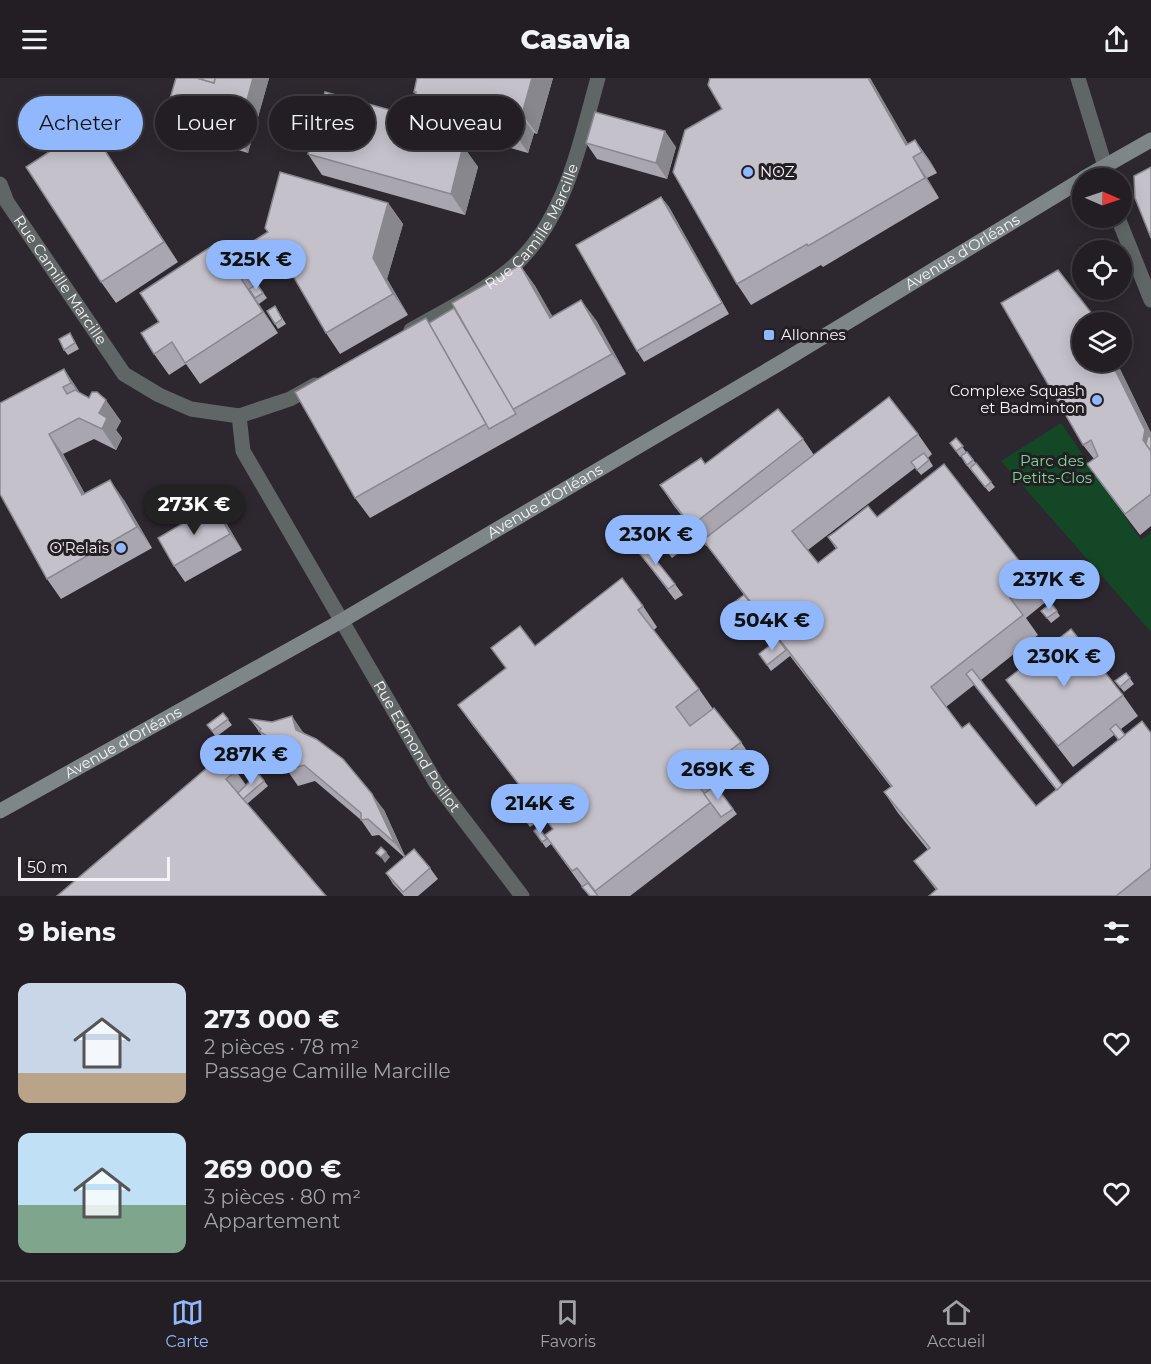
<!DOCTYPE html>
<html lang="fr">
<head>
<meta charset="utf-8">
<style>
  :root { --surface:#221e23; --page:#2e2b30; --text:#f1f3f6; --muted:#a2a2a6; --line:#3f3c41; --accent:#91b8fd }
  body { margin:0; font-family:Montserrat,sans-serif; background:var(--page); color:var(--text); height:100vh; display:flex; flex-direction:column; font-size:22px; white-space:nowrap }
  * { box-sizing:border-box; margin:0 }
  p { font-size:20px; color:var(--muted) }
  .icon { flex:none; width:33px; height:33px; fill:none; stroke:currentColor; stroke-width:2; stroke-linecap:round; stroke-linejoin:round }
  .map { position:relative; height:818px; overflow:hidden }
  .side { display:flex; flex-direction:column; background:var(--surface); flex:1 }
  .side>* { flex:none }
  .hud { position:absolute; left:18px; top:18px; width:600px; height:54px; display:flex; gap:12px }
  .needle { width:39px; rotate:92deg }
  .buttons { position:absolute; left:1072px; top:90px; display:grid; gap:12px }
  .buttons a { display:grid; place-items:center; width:60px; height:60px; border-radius:50%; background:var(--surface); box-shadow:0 3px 15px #0003,0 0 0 2px var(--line); font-size:30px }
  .scale { position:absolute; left:18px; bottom:15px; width:152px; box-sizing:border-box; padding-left:6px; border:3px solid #f6f3f7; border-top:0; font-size:16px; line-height:21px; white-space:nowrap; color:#f6f3f7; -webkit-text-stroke:4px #241f25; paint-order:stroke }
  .price { position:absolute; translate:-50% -51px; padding:0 14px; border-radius:21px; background:var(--accent); color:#111; font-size:20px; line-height:39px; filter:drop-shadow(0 2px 3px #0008) }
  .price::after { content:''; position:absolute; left:50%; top:36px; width:18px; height:14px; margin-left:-9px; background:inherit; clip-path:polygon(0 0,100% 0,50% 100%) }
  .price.on { background:#222; color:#fff }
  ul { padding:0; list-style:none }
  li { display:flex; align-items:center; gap:18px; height:150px; padding:0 18px }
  li span { display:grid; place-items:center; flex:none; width:168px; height:120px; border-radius:12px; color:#555 }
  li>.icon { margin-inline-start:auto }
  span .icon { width:72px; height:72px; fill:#fffc; stroke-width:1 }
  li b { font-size:26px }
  h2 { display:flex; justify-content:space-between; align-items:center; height:72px; padding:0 18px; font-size:26px }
  .pill { padding:0 21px; border-radius:27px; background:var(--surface); box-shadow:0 3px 15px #0003,0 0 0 2px var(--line); font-size:21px; line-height:54px }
  .pill.on { background:var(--accent); color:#111 }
  header { display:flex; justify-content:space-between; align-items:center; height:78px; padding:0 18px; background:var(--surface); font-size:27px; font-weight:800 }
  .menu { display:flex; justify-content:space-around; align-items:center; height:84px; border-top:2px solid var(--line); background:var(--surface); font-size:16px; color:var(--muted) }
  .menu a { display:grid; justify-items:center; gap:3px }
  .menu .on { color:var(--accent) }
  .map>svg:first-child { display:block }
  .green { fill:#134725 }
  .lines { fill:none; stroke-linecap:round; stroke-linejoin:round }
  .minor { stroke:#606566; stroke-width:15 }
  .tertiary { stroke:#606566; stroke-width:15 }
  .secondary { stroke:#7e8688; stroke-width:15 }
  .wall { fill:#a9a6af; fill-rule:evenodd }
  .shaded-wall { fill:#89878e }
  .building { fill:#c4c1cb; stroke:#89878e; stroke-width:1.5 }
  .poi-dot { fill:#91b8fd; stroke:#241f25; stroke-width:2 }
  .labels { text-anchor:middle; stroke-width:6; stroke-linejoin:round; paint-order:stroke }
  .poi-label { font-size:15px; fill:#f6f3f7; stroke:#241f25; text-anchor:start }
  .street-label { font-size:15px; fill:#f6f3f7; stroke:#241f25 }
  .park-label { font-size:15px; fill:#7cda96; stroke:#241f25 }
</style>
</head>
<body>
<header><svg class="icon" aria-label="menu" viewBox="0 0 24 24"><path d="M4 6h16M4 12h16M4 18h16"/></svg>Casavia<svg class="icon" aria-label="share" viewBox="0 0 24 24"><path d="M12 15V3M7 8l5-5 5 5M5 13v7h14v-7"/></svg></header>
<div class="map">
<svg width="1151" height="818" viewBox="0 0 1151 818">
  <rect width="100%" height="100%" fill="#2d282f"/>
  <path class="green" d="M1061 345 1141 462 1151 454V554L1001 383Z"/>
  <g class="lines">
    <g class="minor">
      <path d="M1105 88 1108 100"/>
      <path id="s1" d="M0 106 7 124 124 296 159 317 191 331 239 338 290 321 315 307"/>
      <path d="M1118 140 1151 222"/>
      <path id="s2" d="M411 252C444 233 479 216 509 192 565 146 579 67 598 0"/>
      <path id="s3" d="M239 338 243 373 436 705 522 818"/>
    </g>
    <path class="tertiary" d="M1078 0 1105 88"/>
    <g class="secondary">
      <path d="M1084 100 1151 62"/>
      <path id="s4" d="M0 733 343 542 785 282 1083 101"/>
    </g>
  </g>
  <g class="wall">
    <path d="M176 0H269L248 75 177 54 165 38Z"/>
    <path d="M553 0 537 56 534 55 528 75 451 53 461 68H463L478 89 465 137 322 97 308 76 424 42 413 25 415 16 414 14Z"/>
    <path d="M710 0H870L908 66 915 62 930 83 937 95 927 100 939 120 823 189 821 187 751 227 737 206 722 31Z"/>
    <path d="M89 48 178 184 116 225 101 204Z"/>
    <path d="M586 65 676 69 667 101 597 81Z"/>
    <path d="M661 119 669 129 729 236 644 284 637 273Z"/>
    <path d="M388 125 403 146 387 201 408 237 340 276 326 255 287 187 249 211 257 206 267 220 259 226 256 222 278 255 200 306 186 286 169 297 154 276 159 244 228 179Z"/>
    <path d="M520 187 535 208 552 238 596 242 626 296 370 440 355 420 426 240 429 245 454 230Z"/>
    <path d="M275 228 286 246 278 251 275 246Z"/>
    <path d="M70 255 79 271 68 277 64 272Z"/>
    <path d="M1083 284H1118L1119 289 1151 355V448L1140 457 1102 407 1087 386 1094 381 1083 367Z"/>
    <path d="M64 291 80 315 121 343 116 352 122 360 116 372 94 361 63 376 85 416 124 422 152 470 61 521 47 501 0 416Z"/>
    <path d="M918 356 932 376 928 380 933 388 921 397 915 390 808 472 818 485 836 471 828 459 877 439 1034 502 1048 522 1026 540 1038 557 981 602 1062 707 1118 662 1114 657 1073 689 1021 622 1006 602 1123 617 1138 638 1121 651 1125 657 1151 655V818H929L936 812 914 783 928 772 898 735 884 714 891 709 790 578 771 593 759 576 778 561 757 534 737 549 728 538 744 517 707 468H706L674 428 660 407 705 386 803 361 814 377ZM974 607 1056 712 1036 728 962 650 946 629Z"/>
    <path d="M956 360 966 374 960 379 950 365Z"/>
    <path d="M967 374 995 409 989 414 964 384Z"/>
    <path d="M225 443 242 472 185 504 174 488Z"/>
    <path d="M649 451 677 467 681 473 672 480Z"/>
    <path d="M636 471 675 506 683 517 675 522Z"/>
    <path d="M1051 525 1060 538 1051 545 1041 533Z"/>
    <path d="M643 528 657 549 654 552 699 611 713 631 741 664 755 685 719 713 737 736 630 818H589L551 766 546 770 534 753 546 760 553 751 473 648 458 627 506 590 491 570 535 568Z"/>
    <path d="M1126 595 1134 606 1124 614 1115 603Z"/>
    <path d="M223 635 232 647 216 659 207 647Z"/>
    <path d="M250 641 272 644 303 654 384 732 405 778 430 790 438 801 418 818H404L393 806 386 795 404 779 379 757 372 758 361 742 315 703 298 708 287 692 284 678 270 669Z"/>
    <path d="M236 693 246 707 258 695 268 708 247 726 57 818Z"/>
    <path d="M518 711 541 741 530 749 508 719Z"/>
  </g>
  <g class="shaded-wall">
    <path d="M253 0H269L248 75 237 59Z"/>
    <path d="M532 0H553L537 56 522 36Z"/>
    <path d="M868 0H870L915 78 906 67Z"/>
    <path d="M519 35 534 55 528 75 514 54Z"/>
    <path d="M89 48 103 69 178 184 164 164Z"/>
    <path d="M448 48 462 69 444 63Z"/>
    <path d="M665 53 676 69 667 101 656 85Z"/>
    <path d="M915 62 930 83 937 95 922 74Z"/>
    <path d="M463 68 478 89 465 137 451 116Z"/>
    <path d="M913 79 927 100 939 120 925 100Z"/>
    <path d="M661 119 669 129 729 236 722 225Z"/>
    <path d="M388 125 403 146 387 201 408 237 393 216 373 180Z"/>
    <path d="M520 187 535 208 565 260 550 240Z"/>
    <path d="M234 190 249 211 278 255 263 234Z"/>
    <path d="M581 222 596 242 626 296 612 276Z"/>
    <path d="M1111 284H1118L1119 289 1151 355V373L1143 362Z"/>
    <path d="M64 291 78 312 85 325 71 305Z"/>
    <path d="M106 322 121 343 116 352 122 360 116 372 102 351 99 335Z"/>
    <path d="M49 356 63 376 97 438 82 417Z"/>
    <path d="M110 402 124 422 152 470 137 449Z"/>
    <path d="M214 427 225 443 242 472 230 456Z"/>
    <path d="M292 638 303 654 308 668 296 652Z"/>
    <path d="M372 716 384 732 406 781 395 765Z"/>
    <path d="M386 774 390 779 385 785 381 779Z"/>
  </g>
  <g class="building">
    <path d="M176 0H197L214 5 215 0H253L237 59 165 38Z"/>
    <path d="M197 0H215L214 5Z"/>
    <path d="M417 0H532L522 36 519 35 514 54 413 25 416 14H414Z"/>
    <path d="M710 0H868L906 67 915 62 922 74 913 79 925 100 808 168 807 166 737 206 673 94 685 52 722 31 708 7Z"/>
    <path d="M325 14 448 48 444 63 463 68 451 116 308 76Z"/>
    <path d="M595 34 665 53 656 85 586 65Z"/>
    <path d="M89 48 164 164 101 204 26 89Z"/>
    <path d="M1151 89V160L1135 120 1134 98Z"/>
    <path d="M280 94 388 125 373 180 393 216 326 255 274 165 234 190 263 234 185 285 172 264 154 276 141 255 159 244 140 215 218 164 227 179 268 154 265 150Z"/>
    <path d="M661 119 722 225 637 273 576 167Z"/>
    <path d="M520 187 550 240 581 222 612 276 512 332 452 225Z"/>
    <path d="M1058 192 1096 241 1101 244H1083V284H1111L1145 352 1143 362 1151 373V416L1125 436 1087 386 1098 378 1091 362 1083 367 1001 225Z"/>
    <path d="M257 206 263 215 255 220 249 211Z"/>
    <path d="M275 228 282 241 275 246 267 233Z"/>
    <path d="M454 230 516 336 489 351 429 245Z"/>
    <path d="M426 240 486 346 355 420 295 314Z"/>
    <path d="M70 255 75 265 64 272 59 261Z"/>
    <path d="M64 291 71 305 63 309 67 316 75 312 89 320 92 314H97L106 322 99 335 107 340 102 351 79 340 49 356 82 417 110 402 137 449 47 501 0 416V325Z"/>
    <path d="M889 319 918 356 792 453 818 485 837 470 828 459 835 454 868 428 877 439 944 386 1034 502 1010 520 1023 537 931 609 962 650 969 645 1036 728 1142 643 1151 655V790L1116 818H929L937 811 914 783 930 770 884 714 892 708 703 462Z"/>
    <path d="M778 331 803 361 691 448 660 407 701 380 705 386Z"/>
    <path d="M1148 357 1151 360V373L1146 366Z"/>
    <path d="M956 360 963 368 956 373 950 365Z"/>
    <path d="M967 374 973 382 967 387 961 378Z"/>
    <path d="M924 375 929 382 917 392 911 384Z"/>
    <path d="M976 385 991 404 985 409 970 390Z"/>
    <path d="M214 427 230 456 174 488 158 460Z"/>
    <path d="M655 439 677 467 668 474 645 446Z"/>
    <path d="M643 466 675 506 668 511 636 471Z"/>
    <path d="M622 500 643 528 638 532 699 611 676 629 690 648 714 630 741 664 693 701 711 724 595 813 577 790 572 793 545 757 553 751 458 627 506 590 491 570 520 548 535 568Z"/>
    <path d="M744 517 753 528 733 544 724 532Z"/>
    <path d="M1051 525 1057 533 1047 540 1041 533Z"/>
    <path d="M1071 551 1123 617 1058 668 1006 602Z"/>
    <path d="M778 561 786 572 767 587 759 576Z"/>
    <path d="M972 591 1062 707 1057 712 966 596Z"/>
    <path d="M1126 595 1130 600 1120 609 1115 603Z"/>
    <path d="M223 635 228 641 212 653 207 647Z"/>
    <path d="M292 638 296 652 316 661 343 681 372 716 395 765 368 741 361 742V735L304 687 287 692 281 667 259 653 261 651 250 641 272 644Z"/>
    <path d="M1116 646 1125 657 1119 662 1110 651Z"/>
    <path d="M222 677 236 693 226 701 326 818H57Z"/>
    <path d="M258 695 264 703 243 721 238 715Z"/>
    <path d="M715 707 733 731 721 739 704 716Z"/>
    <path d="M518 711 537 736 527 744 508 719Z"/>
    <path d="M538 749 547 761 542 764 534 753Z"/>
    <path d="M381 769 386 774 381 779 376 775Z"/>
    <path d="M414 771 430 790 403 814 386 795Z"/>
    <path d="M588 805 598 818H590L582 809Z"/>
  </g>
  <g class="poi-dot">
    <circle cx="748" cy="94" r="6"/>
    <rect x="763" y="251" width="12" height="12" rx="3"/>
    <circle cx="1097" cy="322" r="6"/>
    <circle cx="121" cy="470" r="6"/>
  </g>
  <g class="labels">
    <g class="poi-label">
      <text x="760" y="99">NOZ</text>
      <text x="781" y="262">Allonnes</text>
      <text x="1085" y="318" text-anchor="end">Complexe Squash<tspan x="1085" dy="17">et Badminton</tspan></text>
      <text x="109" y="475" text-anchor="end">O'Relais</text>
    </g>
    <g class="street-label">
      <text dy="5" stroke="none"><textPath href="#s2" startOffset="164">Rue Camille Marcille</textPath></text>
      <text dy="5" stroke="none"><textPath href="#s4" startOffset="1113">Avenue d'Orléans</textPath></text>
      <text dy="5" stroke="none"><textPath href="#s1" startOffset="114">Rue Camille Marcille</textPath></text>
      <text dy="5" stroke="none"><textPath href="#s4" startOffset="627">Avenue d'Orléans</textPath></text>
      <text dy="5" stroke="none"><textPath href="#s4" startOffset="141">Avenue d'Orléans</textPath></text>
      <text dy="5" stroke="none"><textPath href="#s3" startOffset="378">Rue Edmond Poillot</textPath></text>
    </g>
    <g class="park-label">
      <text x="1052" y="388">Parc des<tspan x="1052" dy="17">Petits-Clos</tspan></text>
    </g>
  </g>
</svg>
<div class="buttons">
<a><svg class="needle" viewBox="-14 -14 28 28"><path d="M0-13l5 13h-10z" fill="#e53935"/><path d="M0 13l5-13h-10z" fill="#a2a2a6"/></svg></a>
<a><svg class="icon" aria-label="locate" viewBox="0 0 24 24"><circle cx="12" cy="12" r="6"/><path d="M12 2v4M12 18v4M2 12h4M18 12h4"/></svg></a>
<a><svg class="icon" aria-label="layers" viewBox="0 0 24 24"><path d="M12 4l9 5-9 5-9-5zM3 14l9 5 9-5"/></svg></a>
</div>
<div class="scale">50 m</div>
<b class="price" style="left:256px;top:213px">325K €</b>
<b class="price on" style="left:194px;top:458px">273K €</b>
<b class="price" style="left:656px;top:488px">230K €</b>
<b class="price" style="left:1049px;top:533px">237K €</b>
<b class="price" style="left:772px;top:574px">504K €</b>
<b class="price" style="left:1064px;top:610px">230K €</b>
<b class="price" style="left:251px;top:708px">287K €</b>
<b class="price" style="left:718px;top:723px">269K €</b>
<b class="price" style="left:540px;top:757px">214K €</b>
<div class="hud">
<a class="pill on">Acheter</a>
<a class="pill">Louer</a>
<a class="pill">Filtres</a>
<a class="pill">Nouveau</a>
</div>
</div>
<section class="side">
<h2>9 biens<svg class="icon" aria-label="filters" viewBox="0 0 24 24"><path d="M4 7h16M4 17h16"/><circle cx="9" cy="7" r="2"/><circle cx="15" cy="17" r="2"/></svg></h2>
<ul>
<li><span style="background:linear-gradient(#c9d6e8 75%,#b9a48a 0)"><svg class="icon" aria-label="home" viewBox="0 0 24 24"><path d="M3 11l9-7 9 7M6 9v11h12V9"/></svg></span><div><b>273 000 €</b><p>2 pièces · 78 m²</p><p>Passage Camille Marcille</p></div><svg class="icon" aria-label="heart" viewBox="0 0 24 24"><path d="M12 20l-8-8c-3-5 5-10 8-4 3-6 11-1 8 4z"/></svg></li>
<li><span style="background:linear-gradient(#bfe0f5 60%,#7fa58c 0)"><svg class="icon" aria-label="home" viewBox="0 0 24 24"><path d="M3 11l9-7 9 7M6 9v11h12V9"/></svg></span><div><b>269 000 €</b><p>3 pièces · 80 m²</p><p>Appartement</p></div><svg class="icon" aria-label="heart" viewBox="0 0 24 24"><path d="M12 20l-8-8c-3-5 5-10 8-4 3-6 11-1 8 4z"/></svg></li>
</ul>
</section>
<nav class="menu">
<a class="on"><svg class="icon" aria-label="map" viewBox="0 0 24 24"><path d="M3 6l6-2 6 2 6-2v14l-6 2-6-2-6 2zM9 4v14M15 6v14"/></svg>Carte</a>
<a><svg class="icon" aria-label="saved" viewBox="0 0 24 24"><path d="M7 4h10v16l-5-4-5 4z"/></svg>Favoris</a>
<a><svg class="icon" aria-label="home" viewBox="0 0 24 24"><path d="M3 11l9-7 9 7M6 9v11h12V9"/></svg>Accueil</a>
</nav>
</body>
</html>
